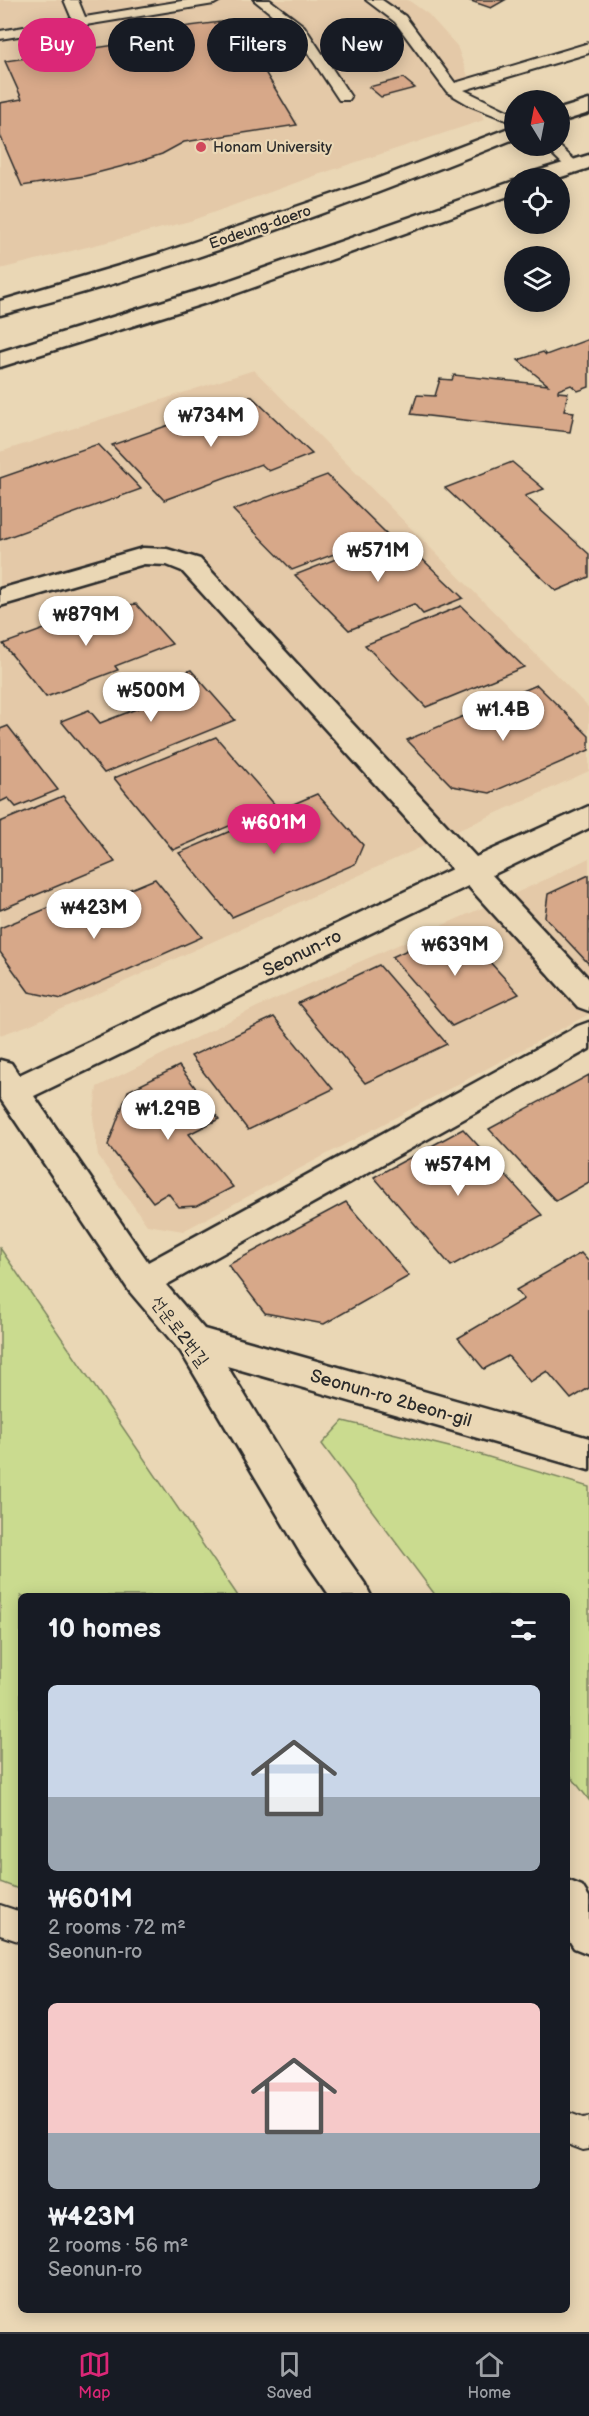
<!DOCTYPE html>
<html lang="en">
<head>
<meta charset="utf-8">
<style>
  :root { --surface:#171b24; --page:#242831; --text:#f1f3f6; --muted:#9ea1a6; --line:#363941; --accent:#db2777 }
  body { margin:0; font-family:"Balsamiq Sans","Poor Story",sans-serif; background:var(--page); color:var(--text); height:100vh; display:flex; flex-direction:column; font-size:22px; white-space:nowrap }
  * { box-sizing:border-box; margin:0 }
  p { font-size:20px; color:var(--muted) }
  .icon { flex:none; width:33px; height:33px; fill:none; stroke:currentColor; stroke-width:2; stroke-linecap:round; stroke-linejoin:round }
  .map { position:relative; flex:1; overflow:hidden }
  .side { position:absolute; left:18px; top:1593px; width:552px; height:720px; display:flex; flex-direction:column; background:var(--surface); border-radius:9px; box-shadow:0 3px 15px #0003 }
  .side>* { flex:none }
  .guide { position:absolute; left:18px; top:18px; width:554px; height:54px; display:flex; gap:12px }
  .needle { width:39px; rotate:350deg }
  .controls { position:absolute; left:504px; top:90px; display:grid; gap:12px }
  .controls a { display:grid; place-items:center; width:66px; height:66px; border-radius:50%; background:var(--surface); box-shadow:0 3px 15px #0003; font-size:30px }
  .price { position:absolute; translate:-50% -51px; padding:0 14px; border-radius:21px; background:#fff; color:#222; font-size:20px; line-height:39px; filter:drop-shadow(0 2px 3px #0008) }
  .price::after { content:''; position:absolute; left:50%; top:36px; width:18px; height:14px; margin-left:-9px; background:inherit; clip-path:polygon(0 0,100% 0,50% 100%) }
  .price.current { background:var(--accent); color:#fff }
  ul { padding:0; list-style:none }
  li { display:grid; align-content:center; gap:12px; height:318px; padding:0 30px }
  li span { display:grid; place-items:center; height:186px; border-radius:9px; color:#555 }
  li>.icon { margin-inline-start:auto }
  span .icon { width:108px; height:108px; fill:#fffc; stroke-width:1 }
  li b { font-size:26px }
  h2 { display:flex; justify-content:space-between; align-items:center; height:72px; padding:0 30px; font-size:26px }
  .tag { padding:0 21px; border-radius:27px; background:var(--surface); box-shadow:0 3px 15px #0003; font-size:21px; line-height:54px }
  .tag.current { background:var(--accent); color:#fff }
  .tab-bar { display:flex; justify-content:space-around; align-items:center; height:84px; border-top:2px solid var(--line); background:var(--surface); font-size:16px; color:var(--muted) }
  .tab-bar a { display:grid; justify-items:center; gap:3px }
  .tab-bar .current { color:var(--accent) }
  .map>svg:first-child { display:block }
  .built { fill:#e4c9a8 }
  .green { fill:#cadb8f; stroke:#7a835d; stroke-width:1.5 }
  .building { fill:#d7a889; stroke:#2b2b2b; stroke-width:1.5 }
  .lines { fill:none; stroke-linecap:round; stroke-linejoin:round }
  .lane-casing { stroke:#2b2b2b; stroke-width:4 }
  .street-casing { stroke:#2b2b2b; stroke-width:5 }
  .primary-casing { stroke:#2b2b2b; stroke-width:5 }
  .lane { fill:#ead7b5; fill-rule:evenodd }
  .street { fill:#ead7b5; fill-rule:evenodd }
  .primary { fill:#ead7b5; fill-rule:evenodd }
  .poi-dot { fill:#d1495b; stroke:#ead7b5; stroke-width:2 }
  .labels { text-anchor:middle; stroke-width:4.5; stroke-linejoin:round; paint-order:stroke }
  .far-poi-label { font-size:15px; fill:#2b2b2b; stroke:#ead7b5; text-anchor:start }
  .far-street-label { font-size:15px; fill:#2b2b2b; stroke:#ead7b5 }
  .street-label { font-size:18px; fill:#2b2b2b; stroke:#ead7b5 }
</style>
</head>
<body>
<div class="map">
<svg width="589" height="2332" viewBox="0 0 589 2332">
  <rect width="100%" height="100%" fill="#ead7b5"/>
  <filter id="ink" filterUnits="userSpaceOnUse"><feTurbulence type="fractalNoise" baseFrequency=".0167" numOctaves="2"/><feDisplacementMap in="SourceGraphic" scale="12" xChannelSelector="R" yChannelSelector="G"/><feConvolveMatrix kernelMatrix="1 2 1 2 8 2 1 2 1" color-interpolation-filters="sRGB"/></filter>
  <g filter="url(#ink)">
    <g class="built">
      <path d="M0 0H408L428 14 457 46 484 120 320 174 190 221 0 269Z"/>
      <path d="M254 370 589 708V771L29 1025 0 1035V452Z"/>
      <path d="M589 858V1014L183 1231 147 1225 98 1156 93 1117 97 1087 257 1007 536 884Z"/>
    </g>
    <g class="green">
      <path d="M0 1248 238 1596H21V1890L0 1882Z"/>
      <path d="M343 1421 482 1455 589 1487V1800L567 1771V1596H436L322 1444Z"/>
    </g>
    <g class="building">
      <path d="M468 0H505L491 8Z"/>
      <path d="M244 19 255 40 256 57 297 125 184 142 162 154 135 163 85 176 22 186 0 135V103L22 99 5 61 171 37 166 29Z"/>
      <path d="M403 78 415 88 381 97 369 87Z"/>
      <path d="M589 339V387L578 391 571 385 558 390V392L568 393 564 411 574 412 570 432 411 414 417 395 435 396 440 379 452 380 454 375 548 385 518 360 543 352 546 355Z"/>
      <path d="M251 396 312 454 269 471 261 464 164 500 112 445Z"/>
      <path d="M98 444 141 489 0 540V478Z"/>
      <path d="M512 462 544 489 525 496 589 554V577L556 591 445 488Z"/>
      <path d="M327 475 387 534 292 570 233 510Z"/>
      <path d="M397 535 463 598 423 614 414 604 349 630 295 575Z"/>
      <path d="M136 604 172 644 115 666 118 670 46 697 3 644 99 609Z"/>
      <path d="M461 606 524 667 426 707 365 645Z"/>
      <path d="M191 670 235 720 104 773 61 721 89 710 100 723 152 703 141 690Z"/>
      <path d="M537 685 589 736V750L490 793 452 786 407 740Z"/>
      <path d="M8 726 58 790 16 807 8 798 0 802V729Z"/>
      <path d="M216 737 276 806 173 850 114 778Z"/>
      <path d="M317 794 363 845 355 864 232 917 179 853Z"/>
      <path d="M63 796 115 862 0 910V822Z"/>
      <path d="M589 875V964L545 917 548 894Z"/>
      <path d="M155 879 202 937 62 999 29 992 0 952V928L53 906 58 912 99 895 104 900Z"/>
      <path d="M442 934 468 938 519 994 452 1026 392 957Z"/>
      <path d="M379 965 447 1044 365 1083 298 1003Z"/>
      <path d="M274 1017 333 1089 248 1130 191 1056Z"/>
      <path d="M179 1066 219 1119 189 1134 233 1187 197 1206 179 1207 168 1193 153 1202 108 1145 128 1091Z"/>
      <path d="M589 1075V1182L556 1201 489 1129Z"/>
      <path d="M463 1129 542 1215 451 1266 374 1177Z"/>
      <path d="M346 1202 409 1276 324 1324 265 1313 228 1265Z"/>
      <path d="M581 1253 589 1262V1388L571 1399 547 1371 530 1382 508 1356 484 1369 458 1338 524 1299 516 1290Z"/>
    </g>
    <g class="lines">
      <defs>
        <g id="lane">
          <path d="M64 0H78L85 17 188 0H221L214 4 0 39V31L72 19Z"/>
          <path d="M254 0H270L304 26 351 97 349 100H339L294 32Z"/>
          <path d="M366 0H382L405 16 455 83 589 43V53L464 90 514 114V123L471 106 447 92 395 22Z"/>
          <path d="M544 146H559L581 166 578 169H568Z"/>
          <path d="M0 1905 21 1912V1942L0 1935Z"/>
          <path d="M567 2112 583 2118 589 2117V2149L583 2150 567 2144Z"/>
        </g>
        <g id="street">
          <path d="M143 548 167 549 200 559 476 857 589 806V828L492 875 589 979V1011L578 1007 468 886 34 1096 148 1262 578 1026 589 1022V1049L166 1285 204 1329 589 1438V1470L227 1366 327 1530 365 1584 371 1596H330L301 1554 181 1352 130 1292 0 1098V1060L11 1063 19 1075 452 869 182 571 167 565 144 564 0 606V589Z"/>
          <path d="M567 1880 582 1886 589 1897V1954L574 1948 567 1937Z"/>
        </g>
        <g id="primary">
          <path d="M589 100V113L560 122V109Z"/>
          <path d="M514 126V139C347 206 175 271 0 315V301L156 255 366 183Z"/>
          <path d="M589 155V168L558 178H528L531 173Z"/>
          <path d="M514 181V194L235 294 0 367V352L219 284Z"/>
        </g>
      </defs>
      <use href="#lane" class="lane-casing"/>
      <use href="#street" class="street-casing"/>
      <use href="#primary" class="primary-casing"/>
      <use href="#lane" class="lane"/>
      <use href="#street" class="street"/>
      <use href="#primary" class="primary"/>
    </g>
  </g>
  <circle class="poi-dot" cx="201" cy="147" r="6"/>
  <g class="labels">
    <g class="far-poi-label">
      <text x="213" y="152">Honam University</text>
    </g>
    <g class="far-street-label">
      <text transform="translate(260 227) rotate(-19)" y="5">Eodeung-daero</text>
    </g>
    <g class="street-label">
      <text transform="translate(302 953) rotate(-26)" y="6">Seonun-ro</text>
      <text transform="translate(180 1331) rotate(53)" y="6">선운로2번길</text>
      <text transform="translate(391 1398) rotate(16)" y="6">Seonun-ro 2beon-gil</text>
    </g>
  </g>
</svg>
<div class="controls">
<a><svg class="needle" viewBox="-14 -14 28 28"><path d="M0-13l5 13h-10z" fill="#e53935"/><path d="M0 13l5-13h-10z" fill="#9ea1a6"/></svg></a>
<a><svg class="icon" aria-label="locate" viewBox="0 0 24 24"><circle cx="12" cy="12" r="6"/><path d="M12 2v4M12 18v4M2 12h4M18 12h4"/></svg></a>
<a><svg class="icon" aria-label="layers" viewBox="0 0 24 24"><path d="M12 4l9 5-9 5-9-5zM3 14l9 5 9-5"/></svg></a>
</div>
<b class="price" style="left:211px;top:448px">₩734M</b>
<b class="price" style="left:378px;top:583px">₩571M</b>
<b class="price" style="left:86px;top:647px">₩879M</b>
<b class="price" style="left:151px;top:723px">₩500M</b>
<b class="price" style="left:503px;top:742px">₩1.4B</b>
<b class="price current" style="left:274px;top:855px">₩601M</b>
<b class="price" style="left:94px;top:940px">₩423M</b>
<b class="price" style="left:455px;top:977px">₩639M</b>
<b class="price" style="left:168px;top:1141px">₩1.29B</b>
<b class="price" style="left:458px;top:1197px">₩574M</b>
<div class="guide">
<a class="tag current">Buy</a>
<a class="tag">Rent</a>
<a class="tag">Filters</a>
<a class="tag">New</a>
</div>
<section class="side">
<h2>10 homes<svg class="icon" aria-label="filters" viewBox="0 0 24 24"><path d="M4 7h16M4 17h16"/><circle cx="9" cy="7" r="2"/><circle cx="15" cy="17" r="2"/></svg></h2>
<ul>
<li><span style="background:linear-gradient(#c9d6e8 60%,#9aa5b1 0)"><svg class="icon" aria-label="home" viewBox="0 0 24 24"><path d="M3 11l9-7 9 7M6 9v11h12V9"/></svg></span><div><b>₩601M</b><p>2 rooms · 72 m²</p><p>Seonun-ro</p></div></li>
<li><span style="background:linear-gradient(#f6c9c9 70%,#9aa5b1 0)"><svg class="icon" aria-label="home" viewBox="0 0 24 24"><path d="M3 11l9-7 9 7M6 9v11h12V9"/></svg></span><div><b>₩423M</b><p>2 rooms · 56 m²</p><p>Seonun-ro</p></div></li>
</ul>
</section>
</div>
<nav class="tab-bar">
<a class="current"><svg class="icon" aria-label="map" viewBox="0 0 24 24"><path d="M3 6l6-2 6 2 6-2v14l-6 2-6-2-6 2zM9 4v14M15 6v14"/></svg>Map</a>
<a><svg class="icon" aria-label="saved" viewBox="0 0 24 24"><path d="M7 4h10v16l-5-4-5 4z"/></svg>Saved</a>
<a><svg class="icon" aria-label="home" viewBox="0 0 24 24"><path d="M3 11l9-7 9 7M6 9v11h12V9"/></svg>Home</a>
</nav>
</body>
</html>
